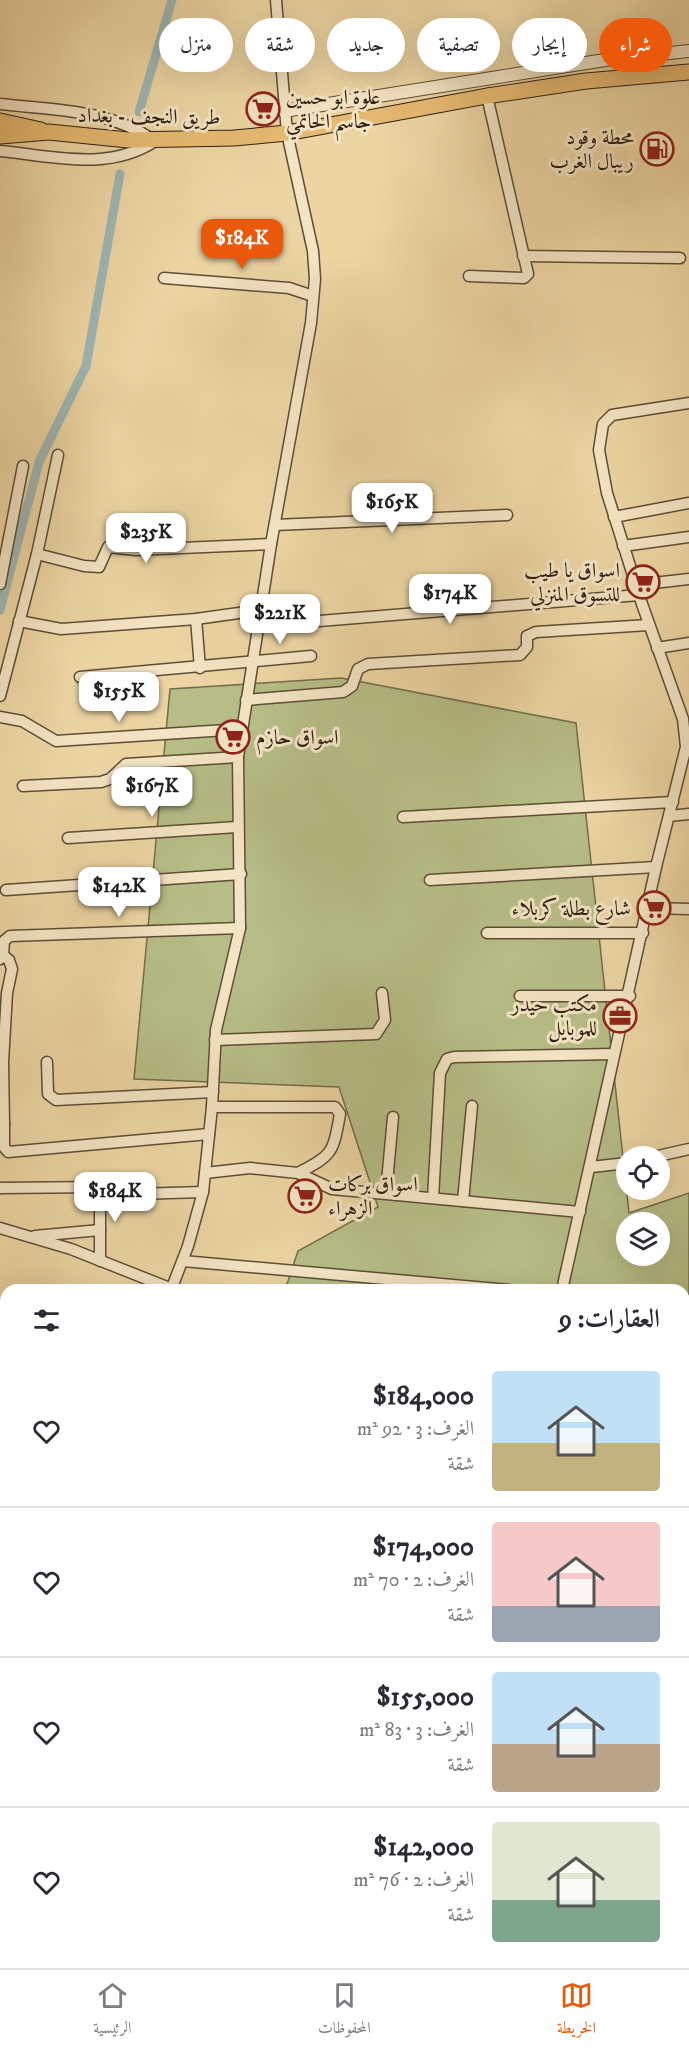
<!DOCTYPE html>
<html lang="ar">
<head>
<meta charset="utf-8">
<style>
  :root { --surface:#fff; --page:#f2f2f3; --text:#2b2b33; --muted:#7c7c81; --line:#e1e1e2; --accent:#ea580c }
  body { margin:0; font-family:"IM FELL DW Pica",Amiri,serif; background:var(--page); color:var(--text); direction:rtl; height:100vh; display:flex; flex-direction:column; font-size:22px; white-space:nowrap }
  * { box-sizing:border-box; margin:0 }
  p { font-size:20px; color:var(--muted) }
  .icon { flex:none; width:33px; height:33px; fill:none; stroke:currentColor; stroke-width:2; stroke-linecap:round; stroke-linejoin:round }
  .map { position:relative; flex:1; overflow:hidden; direction:ltr }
  .sheet { position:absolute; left:0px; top:1284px; width:690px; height:684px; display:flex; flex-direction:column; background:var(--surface); border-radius:18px 18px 0 0; box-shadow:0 6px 24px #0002; direction:rtl }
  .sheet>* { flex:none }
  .guide { position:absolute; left:18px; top:18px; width:654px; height:54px; direction:rtl; display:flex; gap:12px }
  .tools { position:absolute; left:616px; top:1146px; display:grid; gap:12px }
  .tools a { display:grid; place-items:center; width:54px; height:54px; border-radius:50%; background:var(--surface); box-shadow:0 6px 24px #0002; font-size:30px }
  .price { position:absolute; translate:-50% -51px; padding:0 14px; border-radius:12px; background:#fff; color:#222; font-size:20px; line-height:39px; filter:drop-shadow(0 2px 3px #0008) }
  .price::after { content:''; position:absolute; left:50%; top:36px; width:18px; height:14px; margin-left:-9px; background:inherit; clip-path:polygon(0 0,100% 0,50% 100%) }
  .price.active { background:var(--accent); color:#fff }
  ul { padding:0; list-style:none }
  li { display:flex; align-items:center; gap:18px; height:150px; padding:0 30px }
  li+li { border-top:2px solid var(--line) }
  li span { display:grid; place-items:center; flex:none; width:168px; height:120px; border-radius:6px; color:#555 }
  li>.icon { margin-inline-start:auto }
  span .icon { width:72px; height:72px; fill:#fffc; stroke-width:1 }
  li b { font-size:26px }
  h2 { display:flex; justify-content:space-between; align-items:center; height:72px; padding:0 30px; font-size:26px }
  .chip { padding:0 21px; border-radius:27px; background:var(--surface); box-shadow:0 6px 24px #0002; font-size:21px; line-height:54px }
  .chip.active { background:var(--accent); color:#fff }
  .menu { display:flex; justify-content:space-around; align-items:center; height:84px; border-top:2px solid var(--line); background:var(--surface); font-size:16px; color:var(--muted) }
  .menu a { display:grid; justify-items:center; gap:3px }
  .menu .active { color:var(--accent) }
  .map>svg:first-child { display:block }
  .green { fill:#b6bd86; stroke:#726e4c; stroke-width:1.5; fill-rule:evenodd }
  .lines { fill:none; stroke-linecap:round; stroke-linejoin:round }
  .canal { stroke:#9eb6b2; stroke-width:9 }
  .minor-casing { stroke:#5e4d37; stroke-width:13 }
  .tertiary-casing { stroke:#5e4d37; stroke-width:14 }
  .secondary-casing { stroke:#2f2013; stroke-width:16 }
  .primary-casing { stroke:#2f2013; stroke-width:17 }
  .minor { stroke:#f3e4c3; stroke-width:10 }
  .tertiary { stroke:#f3e4c3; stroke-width:12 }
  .secondary { stroke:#f3e4c3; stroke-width:14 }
  .primary { stroke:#e6ba72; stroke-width:15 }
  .labels { text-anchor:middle; stroke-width:6; stroke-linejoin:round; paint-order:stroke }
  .poi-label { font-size:21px; fill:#2f2013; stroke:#f3e4c3; text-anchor:end }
  .street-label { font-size:21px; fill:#2f2013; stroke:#f3e4c3 }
</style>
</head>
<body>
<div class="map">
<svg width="689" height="1968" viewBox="0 0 689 1968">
  <rect width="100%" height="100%" fill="#ecd5a3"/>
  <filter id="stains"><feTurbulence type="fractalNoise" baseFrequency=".00333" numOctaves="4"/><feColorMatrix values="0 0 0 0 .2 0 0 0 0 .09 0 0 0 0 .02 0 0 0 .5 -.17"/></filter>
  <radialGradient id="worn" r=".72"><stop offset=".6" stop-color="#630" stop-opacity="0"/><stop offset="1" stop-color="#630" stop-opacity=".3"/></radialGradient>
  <path class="green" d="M341 678 576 723 629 1213 689 1193V1968H430L426 1962H684V1290H285L298 1251 378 1207 339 1087 134 1079 170 689ZM627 1222H660V1256H627Z"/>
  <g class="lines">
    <g class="canal">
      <path d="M139 112 172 0"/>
      <path d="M0 610 39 462 86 366 120 174"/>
    </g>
    <defs>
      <g id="minor">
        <path d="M0 104C54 110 109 109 155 141 108 172 52 156 0 151"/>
        <path d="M523 256 680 258"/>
        <path d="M469 276 524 278 528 274 487 96"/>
        <path d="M164 278 289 288 313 296"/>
        <path d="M614 517 689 503"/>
        <path d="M275 525 507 515"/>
        <path d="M623 546 689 537"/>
        <path d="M37 554 84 566 99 567 108 547 136 550 271 544"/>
        <path d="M0 584 23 466"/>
        <path d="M636 585 689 579"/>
        <path d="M196 619 200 668"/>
        <path d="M19 621 61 629 75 628 196 619 260 610"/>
        <path d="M258 626 639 595"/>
        <path d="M657 648 689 643"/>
        <path d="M80 677 311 656"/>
        <path d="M0 696 37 554 58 455"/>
        <path d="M246 700 343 692 352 686 358 669 368 664 520 655 527 647V636L536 632 649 625"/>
        <path d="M0 717 22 721 56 741 242 729"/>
        <path d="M23 786 101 782 110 779 126 764 238 757"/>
        <path d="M669 816 689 814"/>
        <path d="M403 817 673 802"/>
        <path d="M68 838 237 827"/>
        <path d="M430 880 656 867"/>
        <path d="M6 890 241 874"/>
        <path d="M648 908 689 909"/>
        <path d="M487 933H643"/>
        <path d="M3 955 9 960 12 969 7 993 3 1062 4 1124"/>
        <path d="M0 959 3 955 4 941 10 936 240 928"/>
        <path d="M520 996H630"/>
        <path d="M215 1040 376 1034 385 1020 382 993"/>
        <path d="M47 1062 48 1094 56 1100 213 1092"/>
        <path d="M212 1107H335L340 1114C333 1153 333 1155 298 1173"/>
        <path d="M0 1125 4 1124V1147L8 1152 209 1134"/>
        <path d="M658 1156 689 1149"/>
        <path d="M591 1167 627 1163"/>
        <path d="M205 1173 250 1168 298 1173 332 1189 580 1212"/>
        <path d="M0 1188 100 1187V1261"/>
        <path d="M386 1193 393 1117"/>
        <path d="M101 1195 203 1192"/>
        <path d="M433 1198 440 1073 447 1059 454 1057 614 1054"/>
        <path d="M463 1201 472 1106"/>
        <path d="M0 1228 71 1249 172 1289"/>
        <path d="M35 1236 100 1230"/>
        <path d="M183 1261 509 1290"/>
        <path d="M171 1290 188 1246 203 1192 212 1107 216 1030 240 928 238 757 271 544 311 323 315 279 313 251 287 133 276 0"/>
        <path d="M562 1290 656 867 686 747 683 719 642 604 607 493 599 450 603 424 612 415 689 403"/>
        <path d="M684 1366H689"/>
        <path d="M684 1615 689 1611"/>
        <path d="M0 1640 6 1635"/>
        <path d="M684 1651 689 1680"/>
        <path d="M0 1693 6 1812"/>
        <path d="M684 1789 689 1787"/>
        <path d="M684 1812 689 1822"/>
        <path d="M0 1849H6"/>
        <path d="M684 1907 689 1905"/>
        <path d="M0 1947 6 1944"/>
        <path d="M81 1968 89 1962"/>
        <path d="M320 1968 329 1962"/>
        <path d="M508 1968 527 1962"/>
      </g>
      <path id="tertiary" d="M284 111 605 60 689 51"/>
      <g id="secondary">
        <path d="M0 1537 6 1531"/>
        <path d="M390 1962 394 1968"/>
        <path d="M415 1962 419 1968"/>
      </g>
      <g id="primary">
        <path d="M0 121 41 130"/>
        <path d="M0 136 49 132 128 140 234 138 287 133 487 96 586 81 689 72"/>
      </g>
    </defs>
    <use href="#minor" class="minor-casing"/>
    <use href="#tertiary" class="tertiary-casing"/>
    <use href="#secondary" class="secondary-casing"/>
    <use href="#primary" class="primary-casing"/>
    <use href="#minor" class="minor"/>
    <use href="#tertiary" class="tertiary"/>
    <use href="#secondary" class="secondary"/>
    <use href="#primary" class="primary"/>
  </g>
  <defs>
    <symbol id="supermarket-ring" viewBox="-11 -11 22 22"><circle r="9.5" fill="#f3e4c3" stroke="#8f2418" stroke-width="1.5"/><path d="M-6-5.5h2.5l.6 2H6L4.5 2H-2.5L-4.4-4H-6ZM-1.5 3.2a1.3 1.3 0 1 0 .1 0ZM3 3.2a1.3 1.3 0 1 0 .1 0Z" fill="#8f2418"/></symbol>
    <symbol id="fuel-ring" viewBox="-11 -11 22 22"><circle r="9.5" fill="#f3e4c3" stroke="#8f2418" stroke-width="1.5"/><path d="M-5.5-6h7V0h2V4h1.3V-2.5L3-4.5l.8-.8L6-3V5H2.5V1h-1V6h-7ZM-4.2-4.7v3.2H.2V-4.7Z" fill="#8f2418"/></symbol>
    <symbol id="office-ring" viewBox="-11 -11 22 22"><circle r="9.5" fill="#f3e4c3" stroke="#8f2418" stroke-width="1.5"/><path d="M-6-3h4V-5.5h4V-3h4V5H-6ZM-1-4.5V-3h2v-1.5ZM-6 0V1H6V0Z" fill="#8f2418"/></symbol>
  </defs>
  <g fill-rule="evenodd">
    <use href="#supermarket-ring" x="244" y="90" width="38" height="38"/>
    <use href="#fuel-ring" x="638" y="130" width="38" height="38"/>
    <use href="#supermarket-ring" x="624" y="563" width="38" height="38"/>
    <use href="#supermarket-ring" x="214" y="718" width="38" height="38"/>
    <use href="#supermarket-ring" x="635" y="889" width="38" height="38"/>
    <use href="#office-ring" x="601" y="997" width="38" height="38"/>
    <use href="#supermarket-ring" x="286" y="1177" width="38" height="38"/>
  </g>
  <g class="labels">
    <g class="poi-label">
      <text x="286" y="104" text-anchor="start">علوة ابو حسين<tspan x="286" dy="24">جاسم الحاتمي</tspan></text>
      <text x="634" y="144">محطة وقود<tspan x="634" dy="24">ريبال الغرب</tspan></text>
      <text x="620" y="577">اسواق يا طيب<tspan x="620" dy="24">للتسوق المنزلي</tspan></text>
      <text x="256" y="744" text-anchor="start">اسواق حازم</text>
      <text x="631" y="915">شارع بطلة كربلاء</text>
      <text x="597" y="1011">مكتب حيدر<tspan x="597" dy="24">للموبايل</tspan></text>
      <text x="328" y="1191" text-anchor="start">اسواق بركات<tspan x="328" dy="24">الزهراء</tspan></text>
    </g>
    <g class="street-label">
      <text transform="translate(149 116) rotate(1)" y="7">طريق النجف - بغداد</text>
    </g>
  </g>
  <rect width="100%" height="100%" filter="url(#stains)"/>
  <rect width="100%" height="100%" fill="url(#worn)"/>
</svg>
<div class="tools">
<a><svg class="icon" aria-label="locate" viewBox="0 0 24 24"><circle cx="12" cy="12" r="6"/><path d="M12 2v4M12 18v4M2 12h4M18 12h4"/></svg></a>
<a><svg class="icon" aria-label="layers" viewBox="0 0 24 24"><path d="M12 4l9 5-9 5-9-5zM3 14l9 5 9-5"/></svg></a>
</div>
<b class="price active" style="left:242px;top:270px">$184K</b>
<b class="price" style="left:392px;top:534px">$165K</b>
<b class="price" style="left:146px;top:564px">$235K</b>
<b class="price" style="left:450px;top:625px">$174K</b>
<b class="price" style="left:280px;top:645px">$221K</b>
<b class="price" style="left:119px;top:723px">$155K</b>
<b class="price" style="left:152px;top:818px">$167K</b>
<b class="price" style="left:119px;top:918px">$142K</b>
<b class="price" style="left:115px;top:1223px">$184K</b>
<div class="guide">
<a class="chip active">شراء</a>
<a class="chip">إيجار</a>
<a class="chip">تصفية</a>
<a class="chip">جديد</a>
<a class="chip">شقة</a>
<a class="chip">منزل</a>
</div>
<section class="sheet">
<h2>العقارات: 9<svg class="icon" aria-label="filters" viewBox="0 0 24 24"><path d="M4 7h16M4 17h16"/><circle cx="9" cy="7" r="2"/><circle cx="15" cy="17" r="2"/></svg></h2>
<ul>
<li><span style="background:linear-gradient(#bfe0f5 60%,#c2b280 0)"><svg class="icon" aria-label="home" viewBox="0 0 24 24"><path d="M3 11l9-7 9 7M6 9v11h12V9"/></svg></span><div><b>$184,000</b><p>الغرف: 3 · 92 m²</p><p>شقة</p></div><svg class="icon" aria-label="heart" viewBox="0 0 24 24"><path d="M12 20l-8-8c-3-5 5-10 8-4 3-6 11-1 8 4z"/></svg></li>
<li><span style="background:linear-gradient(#f6c9c9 70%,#9aa5b1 0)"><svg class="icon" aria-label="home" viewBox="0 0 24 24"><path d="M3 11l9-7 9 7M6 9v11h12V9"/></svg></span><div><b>$174,000</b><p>الغرف: 2 · 70 m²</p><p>شقة</p></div><svg class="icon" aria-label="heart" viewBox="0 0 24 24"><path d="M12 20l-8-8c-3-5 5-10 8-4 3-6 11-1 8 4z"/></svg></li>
<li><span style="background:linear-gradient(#bfe0f5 60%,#b9a48a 0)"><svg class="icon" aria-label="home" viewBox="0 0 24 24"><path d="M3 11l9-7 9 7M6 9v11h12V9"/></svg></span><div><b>$155,000</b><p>الغرف: 3 · 83 m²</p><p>شقة</p></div><svg class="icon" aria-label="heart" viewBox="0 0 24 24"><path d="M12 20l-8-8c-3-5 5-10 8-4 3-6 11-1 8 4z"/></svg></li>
<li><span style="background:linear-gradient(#dfe7d0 65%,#7fa58c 0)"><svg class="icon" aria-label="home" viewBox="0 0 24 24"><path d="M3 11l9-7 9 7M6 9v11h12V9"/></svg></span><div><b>$142,000</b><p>الغرف: 2 · 76 m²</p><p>شقة</p></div><svg class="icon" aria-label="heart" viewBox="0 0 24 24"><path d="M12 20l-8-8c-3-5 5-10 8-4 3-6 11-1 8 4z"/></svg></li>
</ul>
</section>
</div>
<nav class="menu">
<a class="active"><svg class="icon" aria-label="map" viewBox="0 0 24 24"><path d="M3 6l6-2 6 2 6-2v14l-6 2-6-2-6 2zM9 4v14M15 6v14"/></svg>الخريطة</a>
<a><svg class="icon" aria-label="saved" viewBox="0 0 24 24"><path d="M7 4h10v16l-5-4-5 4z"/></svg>المحفوظات</a>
<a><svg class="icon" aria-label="home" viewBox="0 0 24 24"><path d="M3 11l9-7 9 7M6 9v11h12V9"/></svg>الرئيسية</a>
</nav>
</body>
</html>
